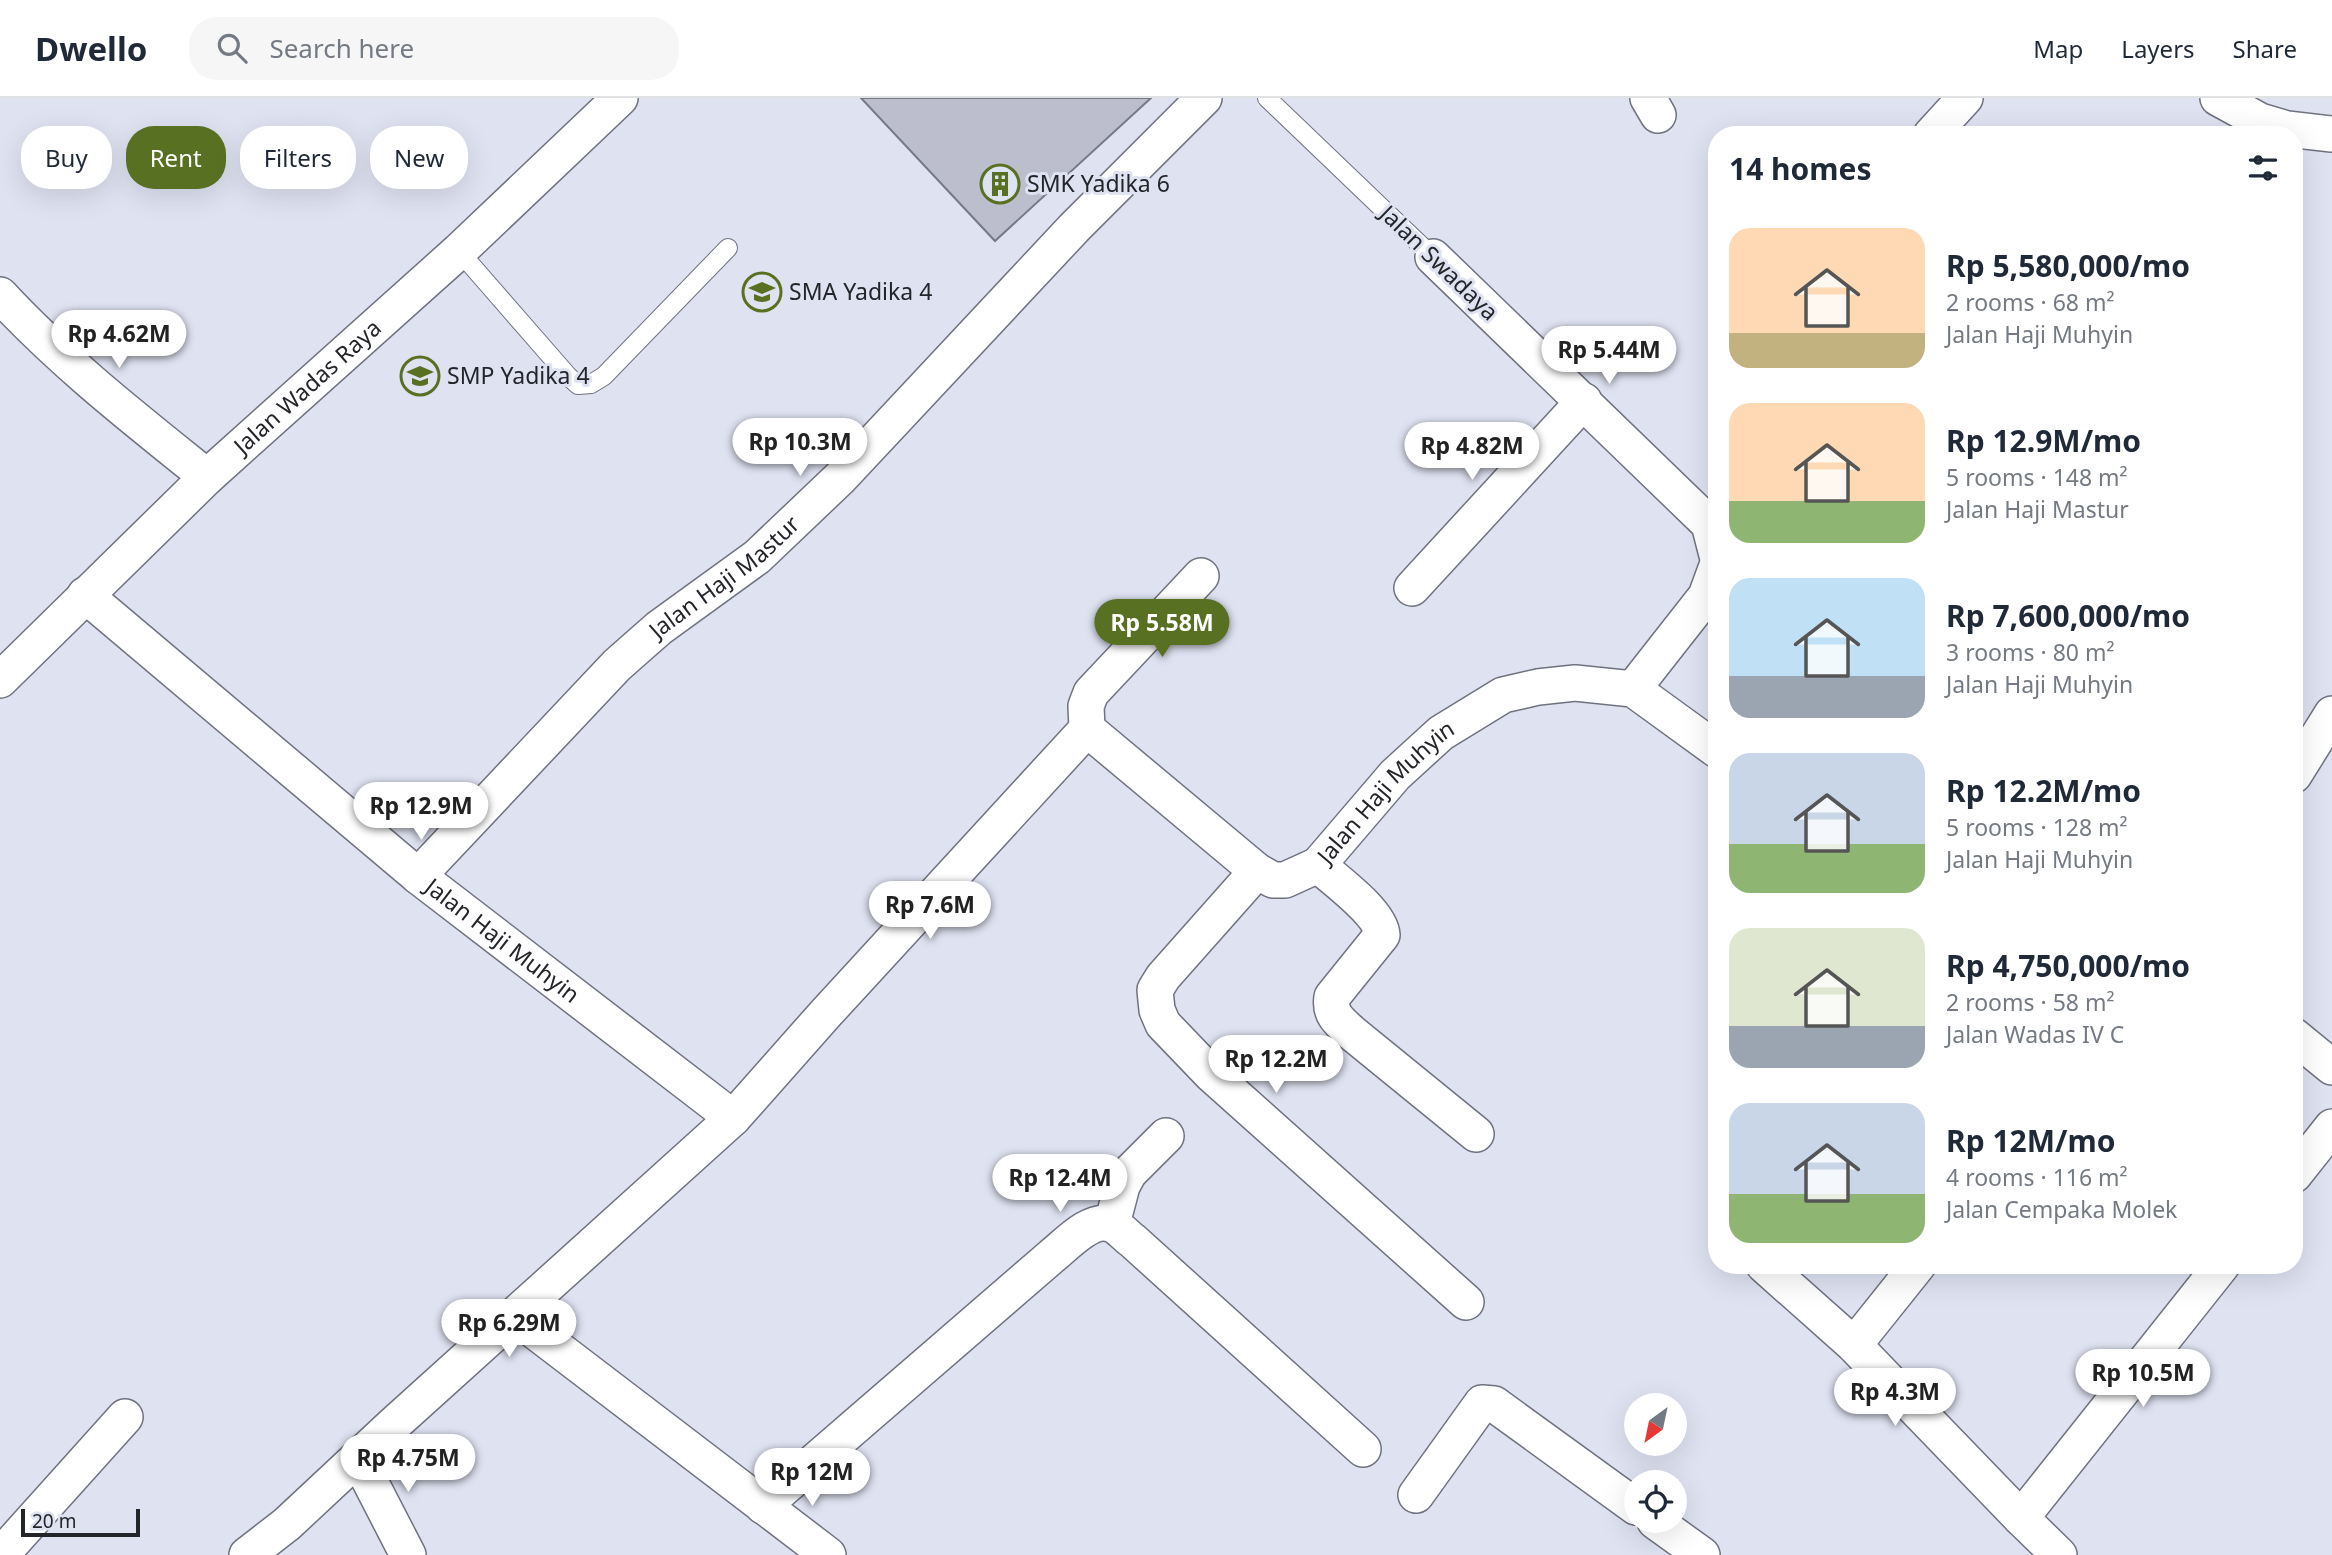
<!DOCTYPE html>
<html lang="en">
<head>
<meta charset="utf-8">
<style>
  :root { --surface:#fff; --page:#f6f6f7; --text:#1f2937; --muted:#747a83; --line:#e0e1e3; --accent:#587022 }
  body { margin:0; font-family:"Noto Sans",sans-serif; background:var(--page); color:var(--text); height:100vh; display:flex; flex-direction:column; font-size:26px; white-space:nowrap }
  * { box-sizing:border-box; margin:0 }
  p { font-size:23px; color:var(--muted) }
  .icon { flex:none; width:38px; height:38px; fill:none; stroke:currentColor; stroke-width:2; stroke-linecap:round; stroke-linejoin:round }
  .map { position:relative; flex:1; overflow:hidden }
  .sheet { position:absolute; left:1708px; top:28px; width:595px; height:1148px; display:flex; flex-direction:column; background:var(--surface); border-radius:28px; box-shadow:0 7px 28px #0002 }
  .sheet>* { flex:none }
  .hud { position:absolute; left:21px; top:28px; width:665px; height:63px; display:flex; gap:14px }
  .needle { width:46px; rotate:213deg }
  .controls { position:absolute; left:1624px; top:1295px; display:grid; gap:14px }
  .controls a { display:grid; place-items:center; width:63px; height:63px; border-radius:50%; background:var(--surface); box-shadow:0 7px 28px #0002; font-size:35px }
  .scale { position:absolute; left:21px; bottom:18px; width:119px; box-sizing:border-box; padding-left:7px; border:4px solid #24252a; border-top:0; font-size:19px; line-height:24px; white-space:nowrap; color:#24252a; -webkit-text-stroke:5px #dfe2f1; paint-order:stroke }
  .price { position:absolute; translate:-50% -60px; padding:0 16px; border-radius:24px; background:#fff; color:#222; font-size:23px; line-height:46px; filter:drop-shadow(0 2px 4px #0008) }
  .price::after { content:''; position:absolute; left:50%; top:42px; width:21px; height:16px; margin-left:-10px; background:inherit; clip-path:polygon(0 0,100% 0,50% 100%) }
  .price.selected { background:var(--accent); color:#fff }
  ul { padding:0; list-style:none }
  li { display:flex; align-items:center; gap:21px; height:175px; padding:0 21px }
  li span { display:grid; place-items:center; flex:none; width:196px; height:140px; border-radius:21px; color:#555 }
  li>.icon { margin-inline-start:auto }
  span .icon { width:84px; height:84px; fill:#fffc; stroke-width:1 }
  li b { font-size:30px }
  h2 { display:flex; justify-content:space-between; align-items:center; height:84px; padding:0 21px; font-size:30px }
  .tag { padding:0 24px; border-radius:28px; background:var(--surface); box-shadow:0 7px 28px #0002; font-size:24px; line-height:63px }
  .tag.selected { background:var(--accent); color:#fff }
  header { display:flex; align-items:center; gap:42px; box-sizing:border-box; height:98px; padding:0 35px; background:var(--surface); border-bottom:2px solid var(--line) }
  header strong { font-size:33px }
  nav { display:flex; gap:38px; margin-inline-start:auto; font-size:24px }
  .search { width:490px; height:63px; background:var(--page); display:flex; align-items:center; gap:18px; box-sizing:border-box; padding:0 24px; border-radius:28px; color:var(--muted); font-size:26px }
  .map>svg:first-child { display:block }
  .building { fill:#bcbecd; stroke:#757885; stroke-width:2 }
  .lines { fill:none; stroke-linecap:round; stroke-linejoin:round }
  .lane-casing { stroke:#6f727f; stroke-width:20 }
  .street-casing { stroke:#6f727f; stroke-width:38 }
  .lane { stroke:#fff; stroke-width:18 }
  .street { stroke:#fff; stroke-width:35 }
  .labels { text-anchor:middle; stroke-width:6; stroke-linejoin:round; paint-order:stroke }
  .poi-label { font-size:23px; fill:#24252a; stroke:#dfe2f1; text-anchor:start }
  .street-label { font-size:23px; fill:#24252a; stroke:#dfe2f1 }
</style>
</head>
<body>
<header>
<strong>Dwello</strong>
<div class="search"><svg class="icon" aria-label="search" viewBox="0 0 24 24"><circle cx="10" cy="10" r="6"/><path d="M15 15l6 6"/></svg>Search here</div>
<nav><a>Map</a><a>Layers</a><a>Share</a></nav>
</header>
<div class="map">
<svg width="2332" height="1457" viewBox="0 0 2332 1457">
  <rect width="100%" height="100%" fill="#dfe2f1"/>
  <path class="building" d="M861 0H1151L995 143Z"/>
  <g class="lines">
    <defs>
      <g id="lane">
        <path d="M1267 0 1433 159"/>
        <path d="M459 153 568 278 578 287 591 286 604 278 728 150"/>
      </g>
      <g id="street">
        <path d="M1648 0 1658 17"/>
        <path d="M2218 0 2260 23 2287 31 2332 36"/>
        <path d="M1931 37 1965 0"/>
        <path d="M1433 159 1709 426 1717 457"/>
        <path d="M0 197C63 265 135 321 207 379"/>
        <path d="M1412 490 1584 303"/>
        <path id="s1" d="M85 497 418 778 733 1020"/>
        <path id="s2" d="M0 582 207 379 459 153 620 0"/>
        <path d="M1633 591 1706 498 1717 468"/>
        <path id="s3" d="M1087 631 1257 773 1273 782H1285L1318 767 1395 677 1441 635 1503 597 1538 589 1575 585 1633 591 1717 652"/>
        <path d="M2294 677 2332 616"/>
        <path d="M1318 767C1335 782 1381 815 1382 837L1332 899C1329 917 1340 924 1352 935L1476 1036"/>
        <path d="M1257 773 1163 879 1155 892 1157 912 1163 926 1211 976 1466 1204"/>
        <path id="s4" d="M418 778 617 567 659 530 757 459 840 380 1074 130 1204 0"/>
        <path d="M2294 938 2332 969"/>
        <path d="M2294 1077 2332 1029"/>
        <path d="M1112 1126 1122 1088 1129 1075 1166 1038"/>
        <path d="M1764 1167 1854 1247 2021 1420 2059 1457"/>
        <path d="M515 1218 828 1457"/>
        <path d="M1854 1247 1918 1167"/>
        <path d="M358 1360 408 1457"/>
        <path d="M1416 1397 1482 1305 1494 1306 1636 1409"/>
        <path d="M763 1408 1052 1158C1066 1147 1090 1120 1110 1126 1118 1128 1126 1138 1133 1143L1363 1351"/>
        <path d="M2021 1420 2222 1167"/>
        <path d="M1655 1423 1702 1457"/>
        <path d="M1 1457 125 1319"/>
        <path d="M247 1457 287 1426 393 1327 733 1020 827 914 1087 631 1086 608 1091 595 1201 478"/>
      </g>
    </defs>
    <use href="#lane" class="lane-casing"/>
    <use href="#street" class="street-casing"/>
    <use href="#lane" class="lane"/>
    <use href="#street" class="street"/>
  </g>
  <defs>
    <symbol id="building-ring" viewBox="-11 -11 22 22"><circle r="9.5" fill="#dfe2f1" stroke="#587022" stroke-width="1.5"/><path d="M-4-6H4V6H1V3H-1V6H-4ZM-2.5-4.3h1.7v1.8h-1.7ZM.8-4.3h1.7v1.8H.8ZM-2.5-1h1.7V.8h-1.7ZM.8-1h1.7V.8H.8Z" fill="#587022"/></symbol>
    <symbol id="school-ring" viewBox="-11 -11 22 22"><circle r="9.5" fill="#dfe2f1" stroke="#587022" stroke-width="1.5"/><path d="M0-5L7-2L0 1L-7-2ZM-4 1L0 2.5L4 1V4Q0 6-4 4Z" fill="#587022"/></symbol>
  </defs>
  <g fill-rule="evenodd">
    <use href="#building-ring" x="978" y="64" width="44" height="44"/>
    <use href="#school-ring" x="740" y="172" width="44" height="44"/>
    <use href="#school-ring" x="398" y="256" width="44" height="44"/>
  </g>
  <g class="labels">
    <g class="poi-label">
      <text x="1027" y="94">SMK Yadika 6</text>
      <text x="789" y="202">SMA Yadika 4</text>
      <text x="447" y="286">SMP Yadika 4</text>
    </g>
    <g class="street-label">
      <text transform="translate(1439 165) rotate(44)" y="8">Jalan Swadaya</text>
      <text dy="8" stroke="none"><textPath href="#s2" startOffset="425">Jalan Wadas Raya</textPath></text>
      <text dy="8" stroke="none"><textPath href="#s4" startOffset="429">Jalan Haji Mastur</textPath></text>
      <text dy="8" stroke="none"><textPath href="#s3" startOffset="388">Jalan Haji Muhyin</textPath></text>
      <text dy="8" stroke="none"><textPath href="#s1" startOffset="542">Jalan Haji Muhyin</textPath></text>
    </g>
  </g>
</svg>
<div class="controls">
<a><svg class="needle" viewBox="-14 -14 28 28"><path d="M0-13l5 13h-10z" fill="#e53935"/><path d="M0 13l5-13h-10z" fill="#747a83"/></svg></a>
<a><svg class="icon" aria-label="locate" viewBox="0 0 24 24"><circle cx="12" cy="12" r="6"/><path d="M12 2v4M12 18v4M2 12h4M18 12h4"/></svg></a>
</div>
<div class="scale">20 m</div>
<b class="price" style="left:119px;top:272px">Rp 4.62M</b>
<b class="price" style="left:1609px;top:288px">Rp 5.44M</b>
<b class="price" style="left:800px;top:380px">Rp 10.3M</b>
<b class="price" style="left:1472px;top:384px">Rp 4.82M</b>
<b class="price selected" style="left:1162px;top:561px">Rp 5.58M</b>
<b class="price" style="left:421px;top:744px">Rp 12.9M</b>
<b class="price" style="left:930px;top:843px">Rp 7.6M</b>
<b class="price" style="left:1276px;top:997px">Rp 12.2M</b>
<b class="price" style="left:1060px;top:1116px">Rp 12.4M</b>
<b class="price" style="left:509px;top:1261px">Rp 6.29M</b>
<b class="price" style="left:2143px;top:1311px">Rp 10.5M</b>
<b class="price" style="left:1895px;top:1330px">Rp 4.3M</b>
<b class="price" style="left:408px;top:1396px">Rp 4.75M</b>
<b class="price" style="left:812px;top:1410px">Rp 12M</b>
<div class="hud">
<a class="tag">Buy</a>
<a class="tag selected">Rent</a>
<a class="tag">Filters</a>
<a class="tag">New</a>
</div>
<section class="sheet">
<h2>14 homes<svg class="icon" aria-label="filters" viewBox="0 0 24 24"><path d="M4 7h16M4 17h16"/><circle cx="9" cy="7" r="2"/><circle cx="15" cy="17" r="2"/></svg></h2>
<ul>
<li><span style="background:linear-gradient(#ffd9b3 75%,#c2b280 0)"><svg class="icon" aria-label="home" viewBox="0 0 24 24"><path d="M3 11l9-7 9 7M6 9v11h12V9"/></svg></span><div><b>Rp 5,580,000/mo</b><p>2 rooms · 68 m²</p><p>Jalan Haji Muhyin</p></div></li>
<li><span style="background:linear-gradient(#ffd9b3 70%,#8fb573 0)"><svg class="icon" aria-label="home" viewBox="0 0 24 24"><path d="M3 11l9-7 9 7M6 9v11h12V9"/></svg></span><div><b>Rp 12.9M/mo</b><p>5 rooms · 148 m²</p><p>Jalan Haji Mastur</p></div></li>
<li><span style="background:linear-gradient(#bfe0f5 70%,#9aa5b1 0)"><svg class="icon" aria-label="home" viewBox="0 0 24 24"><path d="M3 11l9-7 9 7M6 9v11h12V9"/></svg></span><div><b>Rp 7,600,000/mo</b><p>3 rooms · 80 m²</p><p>Jalan Haji Muhyin</p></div></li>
<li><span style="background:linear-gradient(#c9d6e8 65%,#8fb573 0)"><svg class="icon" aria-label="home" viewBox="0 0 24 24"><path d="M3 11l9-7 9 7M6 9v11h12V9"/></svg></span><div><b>Rp 12.2M/mo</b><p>5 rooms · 128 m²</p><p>Jalan Haji Muhyin</p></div></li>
<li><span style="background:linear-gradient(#dfe7d0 70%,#9aa5b1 0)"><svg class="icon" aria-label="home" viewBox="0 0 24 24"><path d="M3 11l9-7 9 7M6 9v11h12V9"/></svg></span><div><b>Rp 4,750,000/mo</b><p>2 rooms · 58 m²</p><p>Jalan Wadas IV C</p></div></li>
<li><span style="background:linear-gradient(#c9d6e8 65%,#8fb573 0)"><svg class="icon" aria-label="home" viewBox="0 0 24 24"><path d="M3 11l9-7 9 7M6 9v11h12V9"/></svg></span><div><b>Rp 12M/mo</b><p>4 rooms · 116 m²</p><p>Jalan Cempaka Molek</p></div></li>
</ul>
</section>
</div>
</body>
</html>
